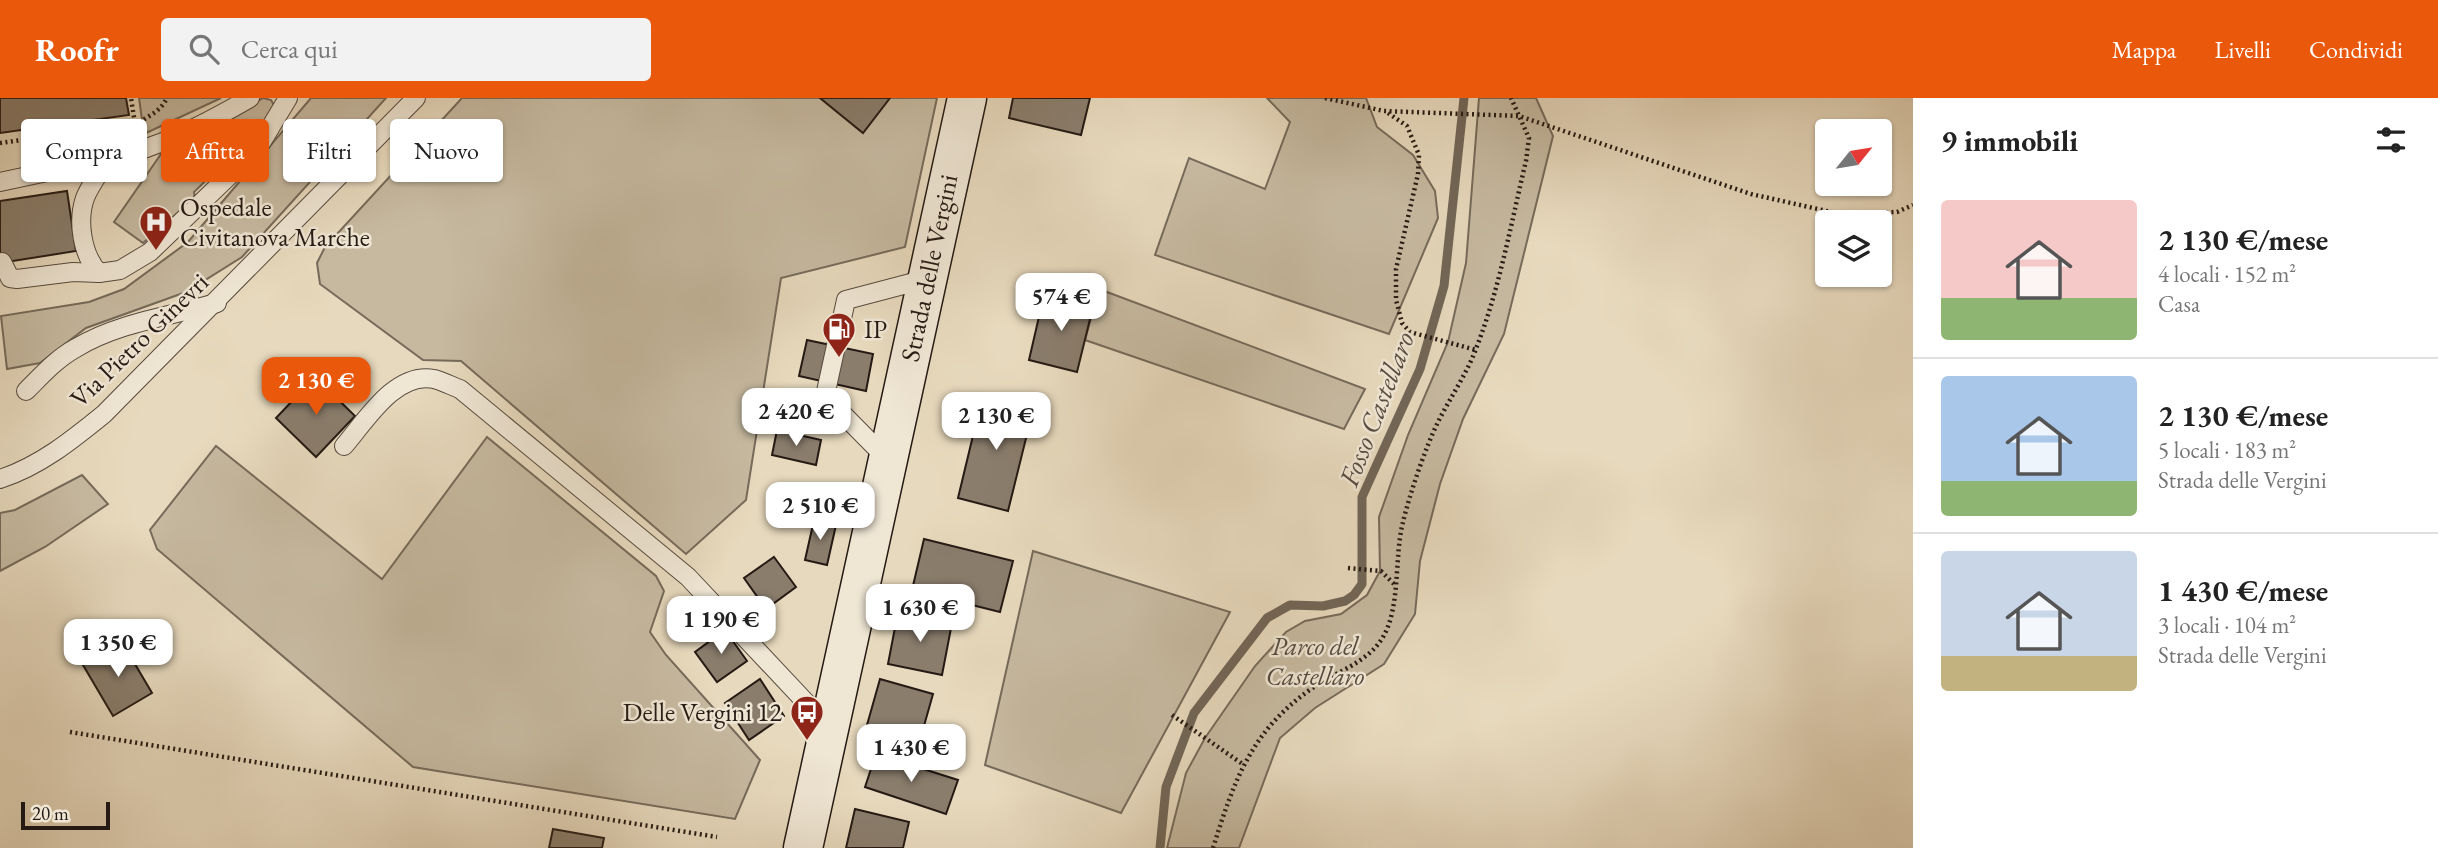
<!DOCTYPE html>
<html lang="it">
<head>
<meta charset="utf-8">
<style>
  :root { --surface:#fff; --page:#f2f2f2; --text:#222; --muted:#767676; --line:#e0e0e0; --accent:#ea580c }
  body { margin:0; font-family:"EB Garamond",serif; background:var(--page); color:var(--text); height:100vh; display:flex; flex-direction:column; font-size:26px; white-space:nowrap }
  * { box-sizing:border-box; margin:0 }
  p { font-size:23px; color:var(--muted) }
  .icon { flex:none; width:38px; height:38px; fill:none; stroke:currentColor; stroke-width:2; stroke-linecap:round; stroke-linejoin:round }
  .map { position:relative; flex:1; overflow:hidden }
  .side { display:flex; flex-direction:column; background:var(--surface); width:525px }
  .side>* { flex:none }
  .banner { position:absolute; left:21px; top:21px; width:665px; height:63px; display:flex; gap:14px }
  .needle { width:46px; rotate:60deg }
  .fabs { position:absolute; left:1815px; top:21px; display:grid; gap:14px }
  .fabs a { display:grid; place-items:center; width:77px; height:77px; border-radius:7px; background:var(--surface); box-shadow:0 2px 5px #0004; font-size:35px }
  .scale { position:absolute; left:21px; bottom:18px; width:89px; box-sizing:border-box; padding-left:7px; border:4px solid #251a14; border-top:0; font-size:19px; line-height:24px; white-space:nowrap; color:#251a14; -webkit-text-stroke:5px #efe6d4; paint-order:stroke }
  .price { position:absolute; translate:-50% -60px; padding:0 16px; border-radius:14px; background:#fff; color:#222; font-size:23px; line-height:46px; filter:drop-shadow(0 2px 4px #0008) }
  .price::after { content:''; position:absolute; left:50%; top:42px; width:21px; height:16px; margin-left:-10px; background:inherit; clip-path:polygon(0 0,100% 0,50% 100%) }
  .price.active { background:var(--accent); color:#fff }
  ul { padding:0; list-style:none }
  li { display:flex; align-items:center; gap:21px; height:175px; padding:0 28px }
  li+li { border-top:2px solid var(--line) }
  li span { display:grid; place-items:center; flex:none; width:196px; height:140px; border-radius:7px; color:#555 }
  li>.icon { margin-inline-start:auto }
  span .icon { width:84px; height:84px; fill:#fffc; stroke-width:1 }
  li b { font-size:30px }
  h2 { display:flex; justify-content:space-between; align-items:center; height:84px; padding:0 28px; font-size:30px }
  .pill { padding:0 24px; border-radius:7px; background:var(--surface); box-shadow:0 2px 5px #0004; font-size:24px; line-height:63px }
  .pill.active { background:var(--accent); color:#fff }
  header { display:flex; align-items:center; gap:42px; box-sizing:border-box; height:98px; padding:0 35px; background:var(--accent); color:#fff }
  header strong { font-size:33px }
  nav { display:flex; gap:38px; margin-inline-start:auto; font-size:24px }
  .search { width:490px; height:63px; background:var(--page); display:flex; align-items:center; gap:18px; box-sizing:border-box; padding:0 24px; border-radius:7px; color:var(--muted); font-size:26px }
  main { display:flex; flex:1; min-height:0 }
  .map>svg:first-child { display:block }
  .green { fill:#c6b9a0; stroke:#766a5a; stroke-width:2 }
  .lines { fill:none; stroke-linecap:round; stroke-linejoin:round }
  .stream { stroke:#726657; stroke-width:9 }
  .building { fill:#8a7d6c; stroke:#251a14; stroke-width:2 }
  .service-casing { stroke:#564a3e; stroke-width:20 }
  .secondary-casing { stroke:#251a14; stroke-width:41 }
  .path { stroke:#251a14; stroke-width:4.5; stroke-dasharray:2 3.5; stroke-linecap:butt }
  .service { stroke:#efe6d4; stroke-width:18 }
  .secondary { stroke:#efe6d4; stroke-width:38 }
  .labels { text-anchor:middle; stroke-width:5; stroke-linejoin:round; paint-order:stroke }
  .poi-label { font-size:26px; fill:#251a14; stroke:#efe6d4; text-anchor:start }
  .street-label { font-size:26px; fill:#251a14; stroke:#efe6d4 }
  .park-label { font-size:26px; font-style:italic; fill:#554a3e; stroke:#efe6d4 }
  .water-label { font-size:28px; font-style:italic; fill:#584c41; stroke:#efe6d4 }
</style>
</head>
<body>
<header>
<strong>Roofr</strong>
<div class="search"><svg class="icon" aria-label="search" viewBox="0 0 24 24"><circle cx="10" cy="10" r="6"/><path d="M15 15l6 6"/></svg>Cerca qui</div>
<nav><a>Mappa</a><a>Livelli</a><a>Condividi</a></nav>
</header>
<main>
<div class="map">
<svg width="1913" height="750" viewBox="0 0 1913 750">
  <rect width="100%" height="100%" fill="#e7d9bd"/>
  <filter id="stains"><feTurbulence type="fractalNoise" baseFrequency=".00286" numOctaves="4"/><feColorMatrix values="0 0 0 0 .2 0 0 0 0 .09 0 0 0 0 .02 0 0 0 .5 -.17"/></filter>
  <radialGradient id="worn" r=".72"><stop offset=".6" stop-color="#630" stop-opacity="0"/><stop offset="1" stop-color="#630" stop-opacity=".3"/></radialGradient>
  <g class="green">
    <path d="M139 0H221L144 36Z"/>
    <path d="M263 0 271 2 275 9 252 45 232 57 194 94 195 100 143 145 114 124 161 56 204 36Z"/>
    <path d="M311 0H386L242 159 186 194 86 230 40 265 7 271 1 218 89 204 124 191 188 144Z"/>
    <path d="M462 0H820L862 34 889 0H937L905 149 781 180 746 402 686 456 461 263 423 262 320 186 317 165 325 149Z"/>
    <path d="M1267 0H1366L1377 29 1413 57 1435 93 1438 120 1389 236 1155 157 1189 60 1265 91 1290 24Z"/>
    <path d="M1479 0H1536L1553 38 1504 236 1463 321 1440 386 1420 463 1415 516 1384 566 1315 610 1280 640 1239 750H1167L1186 675 1205 640 1255 568 1286 534 1305 523 1341 516 1367 497 1380 473 1379 419 1408 337 1448 244 1466 165Z"/>
    <path d="M1099 191 1365 291 1344 331 1085 242Z"/>
    <path d="M487 339 656 478 664 493 650 534 666 557 760 662 735 721 413 669 157 451 150 432 216 348 382 481Z"/>
    <path d="M82 377 108 406 45 449 0 473V415L15 412Z"/>
    <path d="M1033 453 1230 514 1121 715 985 667Z"/>
  </g>
  <g class="lines">
    <path class="stream" d="M1160 750 1166 689 1194 615 1267 520 1290 507 1323 508 1345 503 1354 497 1362 486V399L1420 271 1444 188 1464 0"/>
  </g>
  <g class="building">
    <path d="M0 0H126L129 17 0 35Z"/>
    <path d="M820 0H890L863 35Z"/>
    <path d="M1013 0H1090L1081 37 1009 20Z"/>
    <path d="M67 93 76 153 0 165V103Z"/>
    <path d="M1044 197 1093 209 1077 274 1029 262Z"/>
    <path d="M807 242 873 256 866 293 799 278Z"/>
    <path d="M315 279 355 318 316 359 276 320Z"/>
    <path d="M983 296 1034 308 1008 413 958 400Z"/>
    <path d="M777 332 821 342 816 367 772 357Z"/>
    <path d="M814 422 836 427 827 467 805 462Z"/>
    <path d="M924 441 1013 463 1000 514 912 492Z"/>
    <path d="M774 459 796 489 766 511 744 480Z"/>
    <path d="M898 514 952 525 942 577 888 566Z"/>
    <path d="M725 532 747 563 717 584 695 554Z"/>
    <path d="M122 544 152 595 113 618 83 567Z"/>
    <path d="M760 581 784 618 749 642 725 605Z"/>
    <path d="M880 581 933 596 920 642 867 627Z"/>
    <path d="M876 656 958 682 946 716 865 689Z"/>
    <path d="M855 711 909 724 903 750H846Z"/>
    <path d="M553 731 604 740 602 750H549Z"/>
  </g>
  <g class="lines">
    <defs>
      <g id="service">
        <path d="M250 0C205 26 159 50 108 61 101 73 90 87 85 100 77 123 82 157 99 175L120 172 150 154 258 50 288 0"/>
        <path d="M0 84 108 61"/>
        <path d="M2 164 10 180 17 181 73 174 99 175"/>
        <path d="M26 293C42 277 56 261 76 250 117 225 170 218 217 205"/>
        <path d="M344 348C365 324 395 273 434 281 442 283 452 288 460 291L688 479 829 629"/>
        <path d="M887 361 825 298 846 202 926 181"/>
        <path d="M0 381C40 368 72 342 104 316L416 0"/>
      </g>
      <path id="secondary" d="M803 750 967 0"/>
    </defs>
    <use href="#service" class="service-casing"/>
    <use href="#secondary" class="secondary-casing"/>
    <g class="path">
      <path d="M1325 0 1384 13 1519 18 1751 96 1840 116 1897 114 1913 107"/>
      <path d="M1388 15 1407 28 1419 57 1418 76 1396 171V202L1402 225 1410 234 1476 252"/>
      <path d="M135 28C146 18 159 16 167 0"/>
      <path d="M0 45 135 26 131 0"/>
      <path d="M1348 470 1381 473 1394 486"/>
      <path d="M1172 617 1244 667"/>
      <path d="M70 634 717 739"/>
      <path d="M1213 750C1234 683 1251 633 1311 591 1335 574 1368 565 1383 539 1401 508 1394 459 1403 424 1410 395 1425 351 1438 324 1451 298 1468 274 1477 248 1500 189 1511 125 1526 63L1529 40 1511 0"/>
    </g>
    <use href="#service" class="service"/>
    <use href="#secondary" class="secondary"/>
  </g>
  <defs>
    <symbol id="hospital-pin" viewBox="-11 -11 22 30"><path d="M0 17L-7.5 6A9.5 9.5 0 1 1 7.5 6Z" fill="#8f2418" stroke="#efe6d4"/><path d="M-5-5h3v3.5h4V-5h3V5h-3V1.5h-4V5h-3Z" fill="#fff"/></symbol>
    <symbol id="fuel-pin" viewBox="-11 -11 22 30"><path d="M0 17L-7.5 6A9.5 9.5 0 1 1 7.5 6Z" fill="#8f2418" stroke="#efe6d4"/><path d="M-5.5-6h7V0h2V4h1.3V-2.5L3-4.5l.8-.8L6-3V5H2.5V1h-1V6h-7ZM-4.2-4.7v3.2H.2V-4.7Z" fill="#fff"/></symbol>
    <symbol id="bus-pin" viewBox="-11 -11 22 30"><path d="M0 17L-7.5 6A9.5 9.5 0 1 1 7.5 6Z" fill="#8f2418" stroke="#efe6d4"/><path d="M-5-6H5V4H4V6H2V4H-2V6H-4V4H-5ZM-3.5-4V0h7V-4ZM-3.5 1.2v1.5H-2V1.2ZM2 1.2v1.5H3.5V1.2Z" fill="#fff"/></symbol>
  </defs>
  <g fill-rule="evenodd">
    <use href="#hospital-pin" x="137" y="105" width="38" height="52"/>
    <use href="#fuel-pin" x="820" y="212" width="38" height="52"/>
    <use href="#bus-pin" x="788" y="595" width="38" height="52"/>
  </g>
  <g class="labels">
    <g class="poi-label">
      <text x="180" y="118">Ospedale<tspan x="180" dy="30">Civitanova Marche</tspan></text>
      <text x="864" y="240">IP</text>
      <text x="782" y="623" text-anchor="end">Delle Vergini 12</text>
    </g>
    <g class="street-label">
      <text transform="translate(929 170) rotate(-78)" y="9">Strada delle Vergini</text>
      <text transform="translate(139 242) rotate(-44)" y="9">Via Pietro Ginevri</text>
    </g>
    <g class="park-label">
      <text x="1315" y="557">Parco del<tspan x="1315" dy="30">Castellaro</tspan></text>
    </g>
    <g class="water-label">
      <text transform="translate(1376 311) rotate(-69)" y="10">Fosso Castellaro</text>
    </g>
  </g>
  <rect width="100%" height="100%" filter="url(#stains)"/>
  <rect width="100%" height="100%" fill="url(#worn)"/>
</svg>
<div class="fabs">
<a><svg class="needle" viewBox="-14 -14 28 28"><path d="M0-13l5 13h-10z" fill="#e53935"/><path d="M0 13l5-13h-10z" fill="#767676"/></svg></a>
<a><svg class="icon" aria-label="layers" viewBox="0 0 24 24"><path d="M12 4l9 5-9 5-9-5zM3 14l9 5 9-5"/></svg></a>
</div>
<div class="scale">20 m</div>
<b class="price" style="left:1061px;top:235px">574 €</b>
<b class="price active" style="left:316px;top:319px">2 130 €</b>
<b class="price" style="left:796px;top:350px">2 420 €</b>
<b class="price" style="left:996px;top:354px">2 130 €</b>
<b class="price" style="left:820px;top:444px">2 510 €</b>
<b class="price" style="left:920px;top:546px">1 630 €</b>
<b class="price" style="left:721px;top:558px">1 190 €</b>
<b class="price" style="left:118px;top:581px">1 350 €</b>
<b class="price" style="left:911px;top:686px">1 430 €</b>
<div class="banner">
<a class="pill">Compra</a>
<a class="pill active">Affitta</a>
<a class="pill">Filtri</a>
<a class="pill">Nuovo</a>
</div>
</div>
<section class="side">
<h2>9 immobili<svg class="icon" aria-label="filters" viewBox="0 0 24 24"><path d="M4 7h16M4 17h16"/><circle cx="9" cy="7" r="2"/><circle cx="15" cy="17" r="2"/></svg></h2>
<ul>
<li><span style="background:linear-gradient(#f6c9c9 70%,#8fb573 0)"><svg class="icon" aria-label="home" viewBox="0 0 24 24"><path d="M3 11l9-7 9 7M6 9v11h12V9"/></svg></span><div><b>2 130 €/mese</b><p>4 locali · 152 m²</p><p>Casa</p></div></li>
<li><span style="background:linear-gradient(#a9c7e8 75%,#8fb573 0)"><svg class="icon" aria-label="home" viewBox="0 0 24 24"><path d="M3 11l9-7 9 7M6 9v11h12V9"/></svg></span><div><b>2 130 €/mese</b><p>5 locali · 183 m²</p><p>Strada delle Vergini</p></div></li>
<li><span style="background:linear-gradient(#c9d6e8 75%,#c2b280 0)"><svg class="icon" aria-label="home" viewBox="0 0 24 24"><path d="M3 11l9-7 9 7M6 9v11h12V9"/></svg></span><div><b>1 430 €/mese</b><p>3 locali · 104 m²</p><p>Strada delle Vergini</p></div></li>
</ul>
</section>
</main>
</body>
</html>
